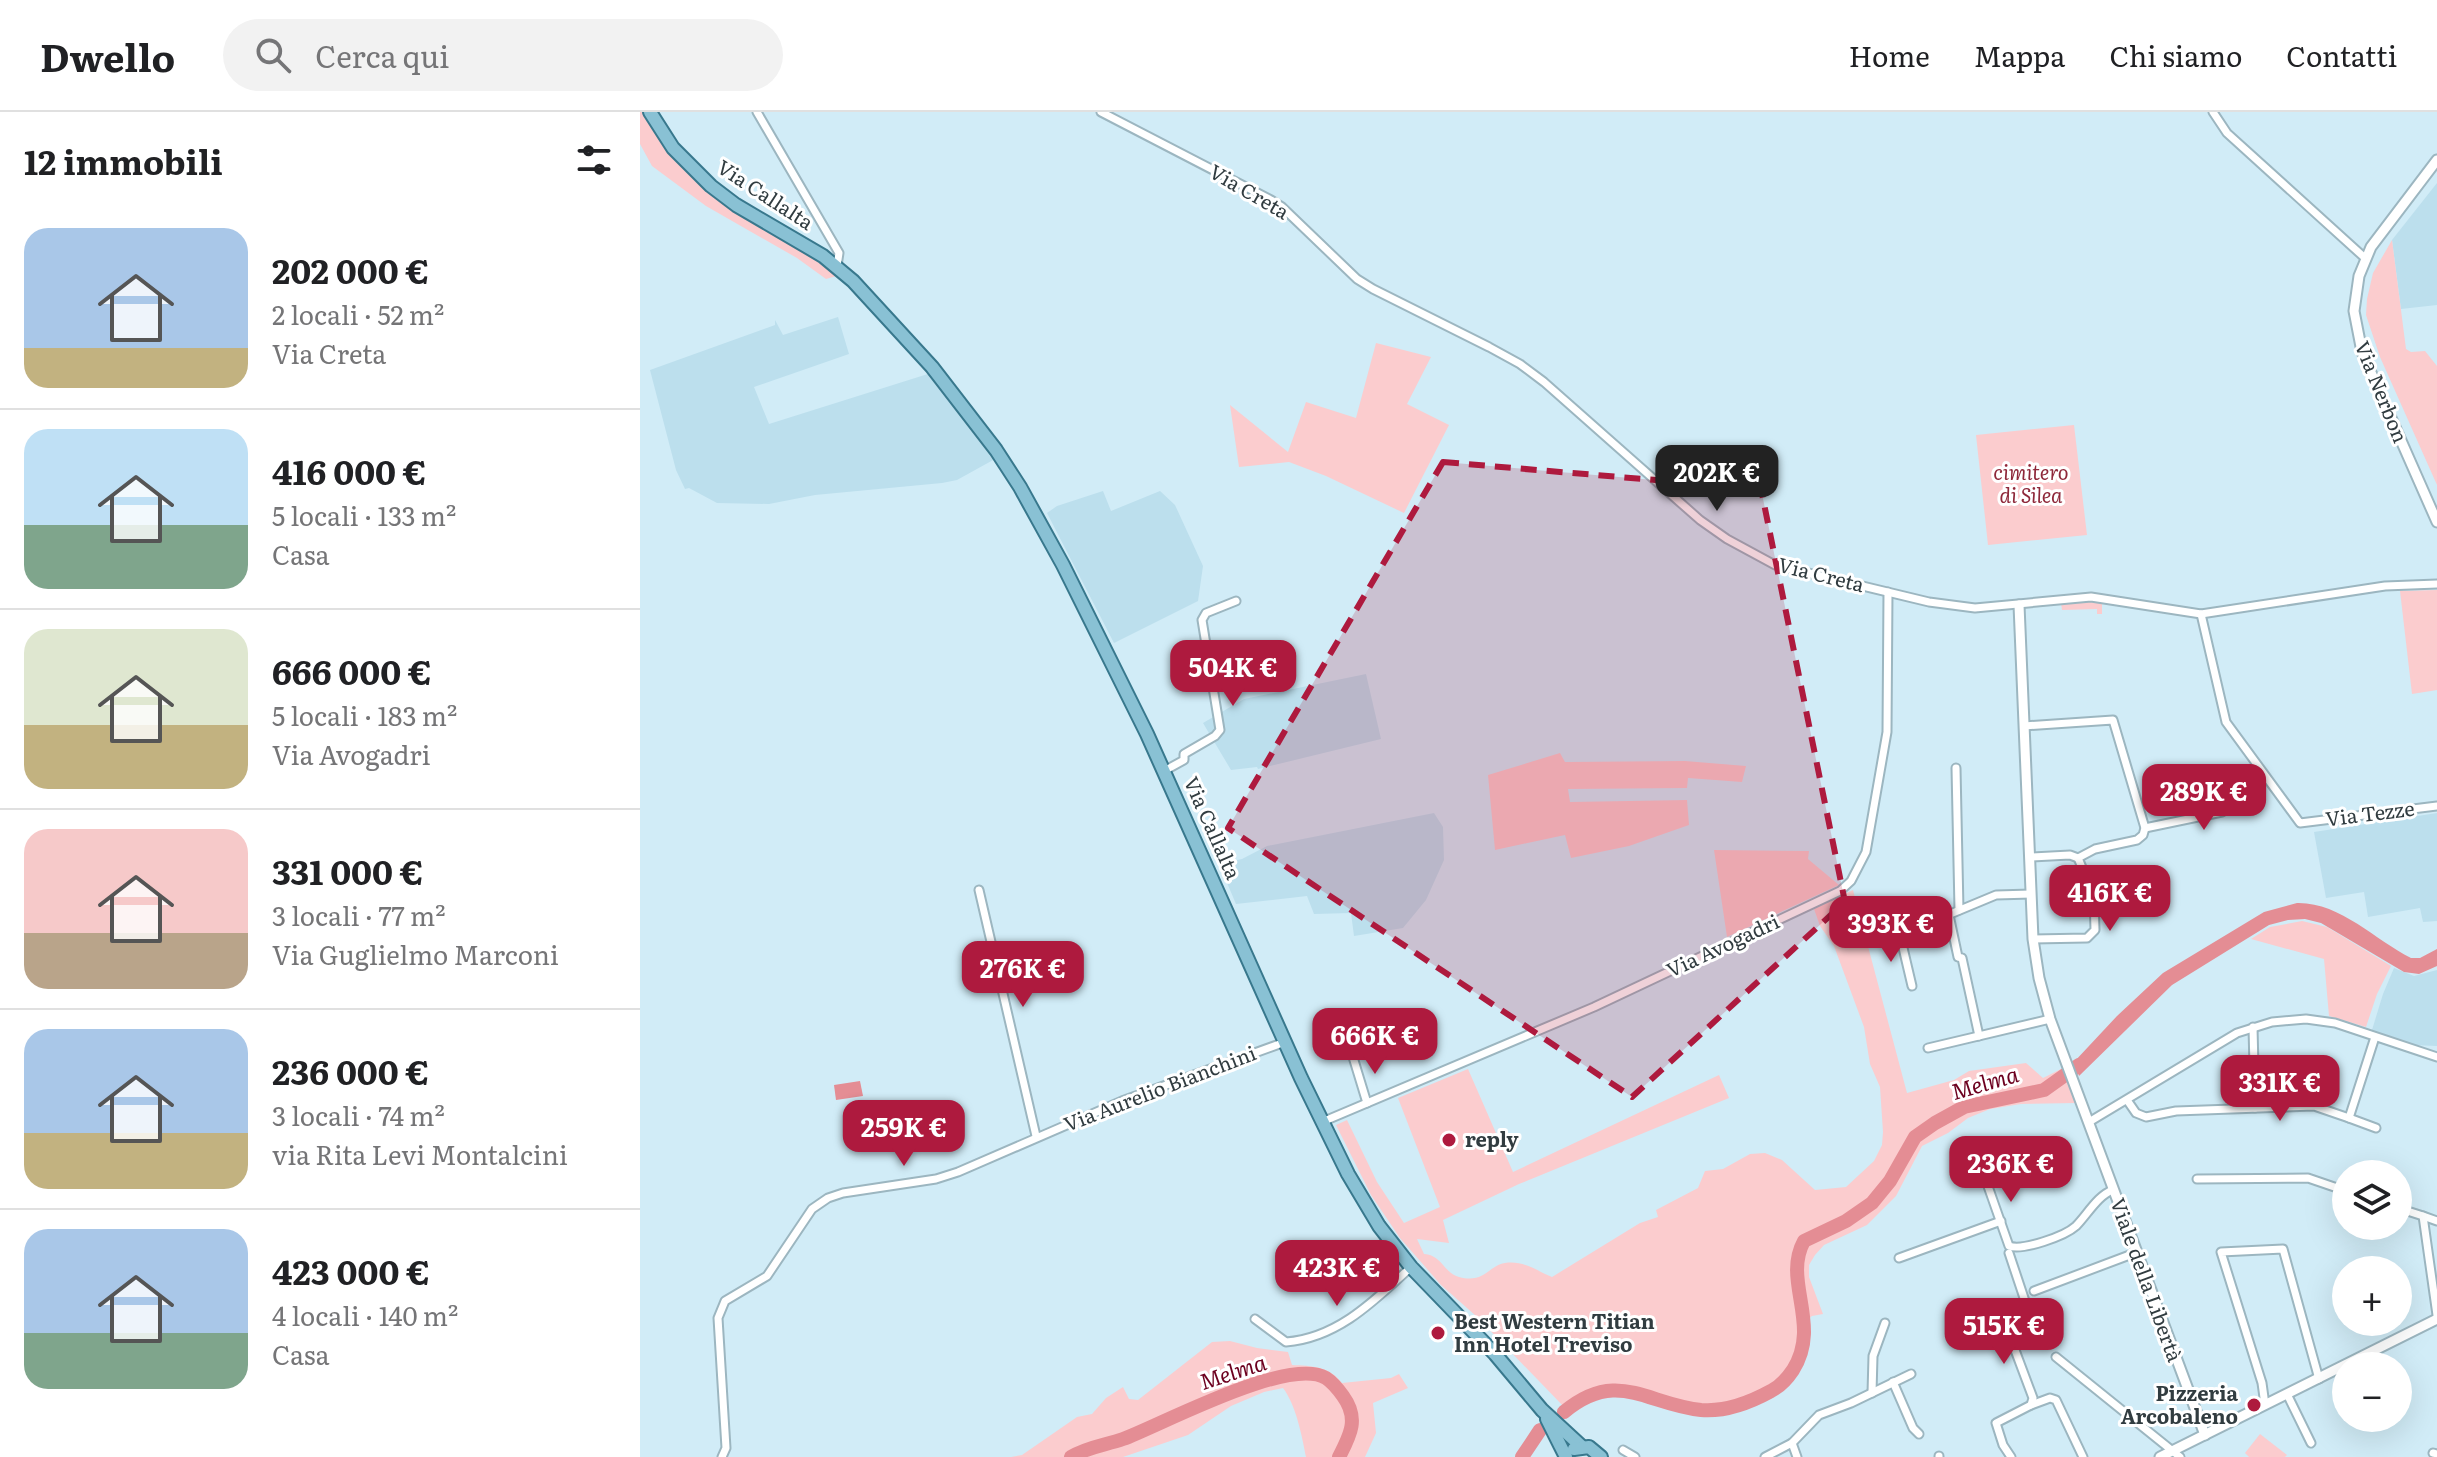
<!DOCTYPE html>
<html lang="it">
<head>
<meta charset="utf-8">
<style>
  :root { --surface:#fff; --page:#f2f2f2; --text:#202124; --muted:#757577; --line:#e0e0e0; --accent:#ae1a3e }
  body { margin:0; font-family:Literata,serif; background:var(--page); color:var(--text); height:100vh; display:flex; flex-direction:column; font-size:30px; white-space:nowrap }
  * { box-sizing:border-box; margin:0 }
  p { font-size:26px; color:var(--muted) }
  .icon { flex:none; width:44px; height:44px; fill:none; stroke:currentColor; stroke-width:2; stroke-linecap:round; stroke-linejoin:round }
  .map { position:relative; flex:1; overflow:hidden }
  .sheet { display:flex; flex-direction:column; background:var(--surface); width:640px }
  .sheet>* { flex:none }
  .buttons { position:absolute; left:1692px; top:1048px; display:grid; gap:16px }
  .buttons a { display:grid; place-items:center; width:80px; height:80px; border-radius:50%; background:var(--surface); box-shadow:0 8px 32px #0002; font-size:40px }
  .price { position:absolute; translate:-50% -68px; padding:0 18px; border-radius:16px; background:var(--accent); color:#fff; font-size:26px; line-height:52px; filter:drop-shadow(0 2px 4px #0008) }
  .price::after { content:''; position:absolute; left:50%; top:48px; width:24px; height:18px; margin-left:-12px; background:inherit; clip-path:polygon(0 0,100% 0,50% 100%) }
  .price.current { background:#222; color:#fff }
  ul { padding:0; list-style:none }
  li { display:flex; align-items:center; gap:24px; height:200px; padding:0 24px }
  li+li { border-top:2px solid var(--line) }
  li span { display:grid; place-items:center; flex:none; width:224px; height:160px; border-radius:24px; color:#555 }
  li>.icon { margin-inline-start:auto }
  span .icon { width:96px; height:96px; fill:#fffc; stroke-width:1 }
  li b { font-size:34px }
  h2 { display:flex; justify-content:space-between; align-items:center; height:96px; padding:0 24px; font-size:34px }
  header { display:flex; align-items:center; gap:48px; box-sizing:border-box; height:112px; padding:0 40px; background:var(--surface); border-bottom:2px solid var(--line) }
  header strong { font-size:38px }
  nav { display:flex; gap:44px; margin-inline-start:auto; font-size:28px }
  .search { width:560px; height:72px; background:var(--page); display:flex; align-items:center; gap:20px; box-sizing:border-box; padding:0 28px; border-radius:44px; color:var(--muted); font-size:30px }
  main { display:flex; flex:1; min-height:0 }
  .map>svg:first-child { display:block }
  .built { fill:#bcdfed }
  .green { fill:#fbccce }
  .water { fill:#e48d94 }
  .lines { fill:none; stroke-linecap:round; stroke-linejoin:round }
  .river { stroke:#e48d94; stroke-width:14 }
  .minor-casing { stroke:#9cb6c0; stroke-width:11 }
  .tertiary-casing { stroke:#9cb6c0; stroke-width:13 }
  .primary-casing { stroke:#38788d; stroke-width:16 }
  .minor { stroke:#fff; stroke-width:7 }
  .tertiary { stroke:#fff; stroke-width:9 }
  .primary { stroke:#89c1d4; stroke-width:12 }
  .marked { fill:#ae1a3e; fill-opacity:0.2; stroke:#ae1a3e; stroke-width:6; stroke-dasharray:16 10; stroke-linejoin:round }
  .poi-dot { fill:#ae1a3e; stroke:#fff; stroke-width:3 }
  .labels { text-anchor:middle; stroke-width:6; stroke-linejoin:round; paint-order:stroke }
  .street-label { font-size:20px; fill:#313c40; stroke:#fff }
  .park-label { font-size:20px; font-style:italic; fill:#8e283a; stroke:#fff }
  .poi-label { font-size:20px; font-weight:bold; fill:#313c40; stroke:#fff; text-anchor:start }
  .water-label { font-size:22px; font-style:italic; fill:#6c001f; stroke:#fff }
</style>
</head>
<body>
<header>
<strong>Dwello</strong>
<div class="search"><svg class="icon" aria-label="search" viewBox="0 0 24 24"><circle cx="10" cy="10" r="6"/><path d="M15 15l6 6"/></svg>Cerca qui</div>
<nav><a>Home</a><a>Mappa</a><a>Chi siamo</a><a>Contatti</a></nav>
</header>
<main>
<section class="sheet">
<h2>12 immobili<svg class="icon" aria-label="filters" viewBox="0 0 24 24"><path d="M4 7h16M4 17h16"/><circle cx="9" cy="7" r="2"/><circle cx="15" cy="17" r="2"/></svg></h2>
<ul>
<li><span style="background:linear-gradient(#a9c7e8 75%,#c2b280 0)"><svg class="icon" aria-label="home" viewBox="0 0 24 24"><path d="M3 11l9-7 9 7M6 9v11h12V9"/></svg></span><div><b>202 000 €</b><p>2 locali · 52 m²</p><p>Via Creta</p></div></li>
<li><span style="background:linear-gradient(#bfe0f5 60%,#7fa58c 0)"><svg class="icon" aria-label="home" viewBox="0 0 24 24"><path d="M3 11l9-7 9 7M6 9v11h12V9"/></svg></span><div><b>416 000 €</b><p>5 locali · 133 m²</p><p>Casa</p></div></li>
<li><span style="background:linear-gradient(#dfe7d0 60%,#c2b280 0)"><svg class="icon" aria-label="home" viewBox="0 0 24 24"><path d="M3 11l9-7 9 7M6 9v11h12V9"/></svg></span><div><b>666 000 €</b><p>5 locali · 183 m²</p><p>Via Avogadri</p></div></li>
<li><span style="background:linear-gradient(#f6c9c9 65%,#b9a48a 0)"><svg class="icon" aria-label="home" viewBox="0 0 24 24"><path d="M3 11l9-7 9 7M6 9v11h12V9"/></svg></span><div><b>331 000 €</b><p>3 locali · 77 m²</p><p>Via Guglielmo Marconi</p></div></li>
<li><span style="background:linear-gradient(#a9c7e8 65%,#c2b280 0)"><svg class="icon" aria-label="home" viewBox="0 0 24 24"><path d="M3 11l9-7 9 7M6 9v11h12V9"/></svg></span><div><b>236 000 €</b><p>3 locali · 74 m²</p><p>via Rita Levi Montalcini</p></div></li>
<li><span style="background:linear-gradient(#a9c7e8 65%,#7fa58c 0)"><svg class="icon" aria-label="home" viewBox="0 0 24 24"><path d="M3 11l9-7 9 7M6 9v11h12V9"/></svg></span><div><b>423 000 €</b><p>4 locali · 140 m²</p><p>Casa</p></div></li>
</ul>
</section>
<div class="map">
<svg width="1797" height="1345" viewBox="0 0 1797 1345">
  <rect width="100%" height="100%" fill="#d1ecf7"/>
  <g class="built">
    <path d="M1797 71V193L1761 197 1752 128Z"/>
    <path d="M198 205 209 242 114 275 129 312 291 261 355 347 317 368 302 371 175 383 129 392 77 391 49 376 45 377 36 358 10 258 135 213V208L143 223Z"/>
    <path d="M463 379 471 399 520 379 535 393 563 454 558 489 474 531 407 401 417 394Z"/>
    <path d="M726 562 741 627 618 657 617 655 591 658 563 611 604 587Z"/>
    <path d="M794 701 803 715 804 748 786 788 763 816 714 824 711 801 674 802 667 784 596 792 579 752 602 747 627 734Z"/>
    <path d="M1797 701V809L1783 810 1780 796 1728 805 1724 780 1686 786 1674 720Z"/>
    <path d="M1754 856 1774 864 1797 858V934L1773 933 1732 918 1743 882Z"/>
  </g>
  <g class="green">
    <path d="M0 0H3L31 40 200 163 186 167 157 146 66 94 12 54 0 32Z"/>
    <path d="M1752 128 1766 237 1771 240 1785 239 1797 254V373L1740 245 1726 203 1727 187 1733 161Z"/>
    <path d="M736 231 791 245 767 292 809 313 764 401 686 364 649 350 599 355 590 293 648 340 666 290 716 306Z"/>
    <path d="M1434 313 1447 423 1348 433 1336 323Z"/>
    <path d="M1797 478V578L1772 582 1760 479Z"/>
    <path d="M1438 489 1462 491V502H1457V497L1422 498 1421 491Z"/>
    <path d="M920 641 925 650 1045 649 1106 654 1102 670 1048 666 1047 676 928 677 930 690 1047 688 1049 713 989 734 931 746 925 723 855 738 848 663Z"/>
    <path d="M1074 738 1169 739 1168 747 1199 773 1087 825Z"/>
    <path d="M1213 778 1267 981 1314 968 1329 959 1386 951 1403 966 1423 956 1436 991 1381 992 1350 997 1328 1006 1308 1021 1282 1034 1256 1084 1227 1113 1184 1133 1175 1143 1169 1153V1165L1183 1202 1172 1204 1167 1208C1168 1255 1151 1275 1109 1292 1096 1297 1081 1302 1067 1301 1013 1298 992 1263 936 1293L939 1297 927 1298 836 1204 801 1173 760 1126 731 1083 696 1013 707 1008 737 1070 764 1111 800 1095 758 986 828 957 873 1060 1079 963 1089 986 879 1072 803 1108 809 1131 777 1127 784 1142C802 1143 804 1161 819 1165 845 1172 849 1153 865 1151 883 1148 897 1159 912 1165L1000 1111 1018 1105 1016 1098 1058 1076 1065 1059 1083 1057 1110 1042 1125 1041 1142 1048 1175 1078 1206 1075 1234 1049 1242 1033 1243 1020 1240 975 1230 952 1224 915 1194 834 1180 814 1174 797Z"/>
    <path d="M1662 809 1687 815 1751 854 1737 882 1726 915 1689 904 1684 847 1611 827 1630 815Z"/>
    <path d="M590 1229 617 1236 648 1240 652 1253C672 1254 689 1254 702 1271L751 1266 759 1262 768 1276 733 1291 736 1321 725 1345H666C662 1324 656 1293 643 1276L624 1280 591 1294 548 1323 483 1345H371L382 1343 437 1305 452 1302 466 1286 483 1275 489 1287 498 1288 572 1230Z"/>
    <path d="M1620 1322 1647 1343 1645 1345H1609L1605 1341Z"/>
  </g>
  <g class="water">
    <path d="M1657 791C1700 790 1735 828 1771 846H1780L1797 837V854L1779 862 1764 860 1681 811 1665 807 1648 808 1629 813 1532 873 1439 964 1434 950 1477 904 1523 861 1624 800Z"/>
    <path d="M220 969 223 984 196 988 194 973Z"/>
  </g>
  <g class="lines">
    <g class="river">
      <path d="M924 1300C977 1256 1006 1292 1061 1298 1085 1300 1111 1290 1131 1279 1141 1274 1147 1267 1153 1258 1182 1212 1142 1169 1164 1129L1206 1109 1232 1091 1250 1069 1275 1025 1295 1011 1324 995 1404 978 1439 953"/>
      <path d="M431 1345C447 1335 466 1333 483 1327 523 1312 648 1244 686 1266 692 1270 698 1277 703 1284 719 1306 711 1322 699 1345"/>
      <path d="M882 1345 900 1318"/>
    </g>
    <defs>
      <g id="minor">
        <path d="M117 0 199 141 197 154"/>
        <path d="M461 0 631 88 642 95 717 167 733 177 849 235 880 252 904 270 1060 408 1087 427 1135 453 1289 490 1335 496 1451 485 1561 502 1745 474 1797 472"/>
        <path d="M1573 0 1587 21 1725 146"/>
        <path d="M1561 502 1586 610 1660 711 1797 694"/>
        <path d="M1384 614 1473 608 1505 716 1503 723 1497 728 1455 737 1438 746 1430 743 1390 745"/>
        <path d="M1316 656 1319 798"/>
        <path d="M524 659 544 648V642L575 624 580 618 562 508 566 501 596 489"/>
        <path d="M1505 716 1582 700V685"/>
        <path d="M339 778 396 1024"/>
        <path d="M1309 803 1318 845 1322 846 1339 924"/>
        <path d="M1260 823 1272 874"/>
        <path d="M1255 825 1356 783 1391 782"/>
        <path d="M1393 827 1447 826 1455 818 1454 784 1438 746"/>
        <path d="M1613 915 1615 996"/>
        <path d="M1288 936 1410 907"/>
        <path d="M713 945 727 991"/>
        <path d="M1487 988 1496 1001 1506 1005 1536 999 1674 994 1709 1006 1735 925"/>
        <path d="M1709 1006 1736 1016"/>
        <path d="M682 1010 954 895 1200 779 1211 769 1226 740 1247 620 1248 480"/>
        <path d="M1449 1010 1597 921 1632 910 1666 907 1695 911 1797 945"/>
        <path d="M1343 1060 1369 1134C1383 1139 1425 1124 1436 1114 1447 1103 1458 1083 1473 1078"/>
        <path d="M1557 1067 1668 1066 1706 1079"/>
        <path d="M1758 1096 1783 1104 1797 1203"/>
        <path d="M1783 1104 1797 1109"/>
        <path d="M1369 1141 1391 1207 1376 1220 1372 1230 1393 1286 1391 1293 1356 1311 1363 1333 1371 1345"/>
        <path d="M1259 1146 1361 1109"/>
        <path d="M1394 1179 1495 1141"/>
        <path d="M615 1207 646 1230C698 1226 735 1188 771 1155"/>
        <path d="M1416 1245 1540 1345"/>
        <path d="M1253 1270 1273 1316 1279 1322"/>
        <path d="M1232 1281 1233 1244 1245 1211"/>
        <path d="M1647 1282 1671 1331"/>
        <path d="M1391 1293 1410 1286 1416 1288 1443 1345"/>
        <path d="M1625 1293 1622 1271 1581 1140 1643 1137 1679 1267"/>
        <path d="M1152 1331 1157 1345"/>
        <path d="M983 1338 995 1345"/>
        <path d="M1793 1341 1797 1342"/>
        <path d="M1299 1344V1345"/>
        <path d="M82 1345 86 1336 78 1206 85 1189 127 1164 172 1097 188 1086 203 1081 296 1067 318 1060 482 989 645 930"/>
        <path d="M1125 1345 1152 1331 1179 1303 1211 1291 1271 1262"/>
      </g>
      <g id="tertiary">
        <path d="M1797 48 1731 135 1719 164 1714 199 1722 240 1797 410"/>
        <path d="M1379 493 1393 827 1399 866 1410 907 1565 1323"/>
        <path d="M1520 1345 1797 1207"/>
      </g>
      <g id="primary">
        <path d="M10 0 33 36 71 74 96 93 183 144 213 169 292 255 356 338 380 375 423 453 507 622 661 966 708 1062 739 1114 771 1155 855 1242 902 1298 941 1334"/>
        <path d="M907 1307 926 1345"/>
        <path d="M934 1337 949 1335 961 1345"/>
      </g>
    </defs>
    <use href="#minor" class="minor-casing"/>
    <use href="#tertiary" class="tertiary-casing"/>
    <use href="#primary" class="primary-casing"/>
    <use href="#minor" class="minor"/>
    <use href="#tertiary" class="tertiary"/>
    <use href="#primary" class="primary"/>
  </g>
  <path class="marked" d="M803 350 1121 377 1205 790 992 985 588 716Z"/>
  <g class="poi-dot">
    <circle cx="809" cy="1028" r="8"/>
    <circle cx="798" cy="1221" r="8"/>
    <circle cx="1614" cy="1293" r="8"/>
  </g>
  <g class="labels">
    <g class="street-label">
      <text transform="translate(609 80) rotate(30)" y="7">Via Creta</text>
      <text transform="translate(125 83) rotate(33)" y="7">Via Callalta</text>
      <text transform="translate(1741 280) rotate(68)" y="7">Via Nerbon</text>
      <text transform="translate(1181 463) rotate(14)" y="7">Via Creta</text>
      <text transform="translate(1730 702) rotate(-7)" y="7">Via Tezze</text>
      <text transform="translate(572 716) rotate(66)" y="7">Via Callalta</text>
      <text transform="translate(1083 834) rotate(-25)" y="7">Via Avogadri</text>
      <text transform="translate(520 977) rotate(-21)" y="7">Via Aurelio Bianchini</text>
      <text transform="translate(1506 1168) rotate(70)" y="7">Viale della Libertà</text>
    </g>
    <g class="park-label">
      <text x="1391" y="368">cimitero<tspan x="1391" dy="23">di Silea</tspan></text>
    </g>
    <g class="poi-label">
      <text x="825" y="1035">reply</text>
      <text x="814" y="1217">Best Western Titian<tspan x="814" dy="23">Inn Hotel Treviso</tspan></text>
      <text x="1598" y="1289" text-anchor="end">Pizzeria<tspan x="1598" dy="23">Arcobaleno</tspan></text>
    </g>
    <g class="water-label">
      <text transform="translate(1345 971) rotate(-16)" y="8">Melma</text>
      <text transform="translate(593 1260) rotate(-18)" y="8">Melma</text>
    </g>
  </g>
</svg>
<div class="buttons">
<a><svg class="icon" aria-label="layers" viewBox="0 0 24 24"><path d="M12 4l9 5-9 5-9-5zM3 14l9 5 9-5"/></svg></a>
<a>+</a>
<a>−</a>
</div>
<b class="price current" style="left:1077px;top:401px">202K €</b>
<b class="price" style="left:593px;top:596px">504K €</b>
<b class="price" style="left:1564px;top:720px">289K €</b>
<b class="price" style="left:1470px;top:821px">416K €</b>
<b class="price" style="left:1251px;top:852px">393K €</b>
<b class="price" style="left:383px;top:897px">276K €</b>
<b class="price" style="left:735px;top:964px">666K €</b>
<b class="price" style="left:1640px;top:1011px">331K €</b>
<b class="price" style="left:264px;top:1056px">259K €</b>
<b class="price" style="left:1371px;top:1092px">236K €</b>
<b class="price" style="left:697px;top:1196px">423K €</b>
<b class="price" style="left:1364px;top:1254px">515K €</b>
</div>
</main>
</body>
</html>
